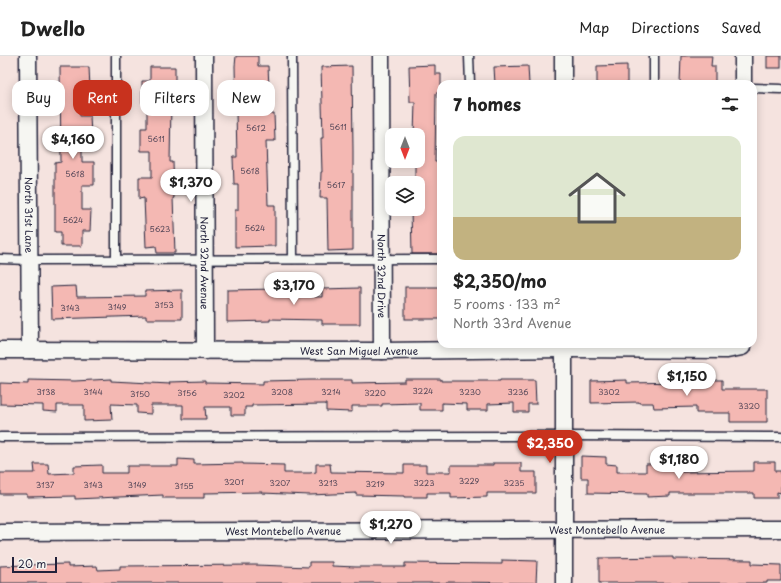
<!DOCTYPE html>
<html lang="en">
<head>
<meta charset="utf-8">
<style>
  :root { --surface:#fff; --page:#f2f2f2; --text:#222; --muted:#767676; --line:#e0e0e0; --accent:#c8321e }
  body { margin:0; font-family:"Playpen Sans",sans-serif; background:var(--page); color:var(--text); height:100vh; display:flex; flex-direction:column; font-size:15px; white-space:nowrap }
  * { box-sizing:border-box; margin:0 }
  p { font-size:13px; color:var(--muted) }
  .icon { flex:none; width:22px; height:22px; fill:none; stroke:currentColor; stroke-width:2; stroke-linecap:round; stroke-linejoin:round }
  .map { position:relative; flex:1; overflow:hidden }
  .sheet { position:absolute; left:437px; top:24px; width:320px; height:268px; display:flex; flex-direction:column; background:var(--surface); border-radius:12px; box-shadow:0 2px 10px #0003 }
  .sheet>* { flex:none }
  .banner { position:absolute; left:12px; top:24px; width:365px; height:36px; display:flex; gap:8px }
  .needle { width:26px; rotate:180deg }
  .controls { position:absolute; left:385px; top:72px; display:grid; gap:8px }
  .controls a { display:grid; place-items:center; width:40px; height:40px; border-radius:8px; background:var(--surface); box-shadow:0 2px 10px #0003; font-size:20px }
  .scale { position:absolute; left:12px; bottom:10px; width:45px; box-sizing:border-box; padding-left:4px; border:2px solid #22223b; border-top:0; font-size:11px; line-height:14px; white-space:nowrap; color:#22223b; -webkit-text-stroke:3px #f6f6f2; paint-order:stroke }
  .price { position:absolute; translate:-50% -34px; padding:0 9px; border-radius:14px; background:#fff; color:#222; font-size:13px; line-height:26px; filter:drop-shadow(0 1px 2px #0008) }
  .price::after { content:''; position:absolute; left:50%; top:24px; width:12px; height:9px; margin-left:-6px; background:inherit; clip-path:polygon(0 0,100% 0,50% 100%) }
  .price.current { background:var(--accent); color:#fff }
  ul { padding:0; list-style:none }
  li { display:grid; align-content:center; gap:8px; height:212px; padding:0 16px }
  li span { display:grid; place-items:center; height:124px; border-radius:12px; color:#555 }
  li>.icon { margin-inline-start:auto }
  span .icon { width:72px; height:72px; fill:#fffc; stroke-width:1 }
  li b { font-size:17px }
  h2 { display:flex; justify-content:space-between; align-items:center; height:48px; padding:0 16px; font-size:17px }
  .tag { padding:0 14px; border-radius:12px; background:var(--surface); box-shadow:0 2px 10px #0003; font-size:14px; line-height:36px }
  .tag.current { background:var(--accent); color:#fff }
  header { display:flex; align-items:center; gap:24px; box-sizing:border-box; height:56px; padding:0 20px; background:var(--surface); border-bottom:1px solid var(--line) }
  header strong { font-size:19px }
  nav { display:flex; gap:22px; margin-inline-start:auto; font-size:14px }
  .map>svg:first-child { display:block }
  .building { fill:#f4b8b3; stroke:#22223b }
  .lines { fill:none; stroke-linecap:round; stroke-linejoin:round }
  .lane-casing { stroke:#22223b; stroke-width:11 }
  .street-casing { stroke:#22223b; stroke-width:19 }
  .lane { stroke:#f6f6f2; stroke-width:8 }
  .street { stroke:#f6f6f2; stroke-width:16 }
  .labels { text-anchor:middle; stroke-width:3; stroke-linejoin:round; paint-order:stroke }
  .number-label { font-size:8px; fill:#564859 }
  .street-label { font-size:10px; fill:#22223b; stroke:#f6f6f2 }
</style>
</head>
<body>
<header>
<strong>Dwello</strong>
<nav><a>Map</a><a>Directions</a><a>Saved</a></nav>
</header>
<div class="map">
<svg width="781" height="527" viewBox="0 0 781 527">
  <rect width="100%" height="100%" fill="#f5e3df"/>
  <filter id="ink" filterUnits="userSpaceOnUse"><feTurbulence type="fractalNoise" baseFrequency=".025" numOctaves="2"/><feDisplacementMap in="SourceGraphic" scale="8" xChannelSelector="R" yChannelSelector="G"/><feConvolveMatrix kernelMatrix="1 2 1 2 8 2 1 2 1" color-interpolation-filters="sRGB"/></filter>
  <g filter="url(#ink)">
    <g class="building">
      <path d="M236 0H258V10H268L269 32H259V59L274 58 275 85H266L268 149H275V190L235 191V154H238V128H234L233 101H237L235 10Z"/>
      <path d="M681 0H712L711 10H715V28H680Z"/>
      <rect x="767" y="0" width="14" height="12"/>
      <path d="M435 9V18H441V37H436L435 106H440L441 198H412L411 153H418V127H415V105H418V79H414L415 46H410L409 10Z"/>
      <path d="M627 9V28H597V10Z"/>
      <path d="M352 10 353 94V194L328 195 327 142H320L321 116H322L321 82H323L321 11Z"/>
      <path d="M528 10 529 28H495L494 11Z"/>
      <path d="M60 11H89L90 33H80V60H90L91 79H82V106H94V129H82V154H91L90 175H82V190H61V176H55V107L61 106Z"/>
      <path d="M150 11H175V47H171L170 106H173L174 142H173L175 197H157L156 190 146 191 144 142 139 143V121H152V95H141V72H147V47H142V25H150Z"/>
      <path d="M76 230 77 241 145 240V235L182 234V263H146V260L52 263 51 231Z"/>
      <path d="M276 231 297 232V240L322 241V233L360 232V268H322V264L270 263V265L227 266V234L276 233Z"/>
      <rect x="405" y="231" width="36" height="32"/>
      <path d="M111 323V325L170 328 169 326 205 325V327L263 328V325L310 324H352V327L405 326V323H441V325H500V324H535L536 348H528V356H514V347L488 348V354H467V348L442 347V354H420V347L382 348V350H352V356L326 355V348L252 349V351H245V359H231V351H205L206 363H183V349H151V358L137 357V349L111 348 112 364 84 365V349H57V356L43 355V349L0 348V327L28 328V324L75 325Z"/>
      <path d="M627 324V327L686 326V324H722V333H767V366H730V357H696V351L654 352 653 347H639V346L591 347V325Z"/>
      <path d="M581 400 606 401V408L617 409V416H646V408L682 407V416L754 415V406H775V415H781V437L777 436V442H754V437H670V440L647 441V438L588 437V422H581Z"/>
      <path d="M178 403 194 404V408L243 407V408L284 409V417H310L316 416V408H330L331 416 404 417V409H426V416H451V409H493V407H521V416H536V437H487V441L451 442V437H427V441H404V440L356 439V437L310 439 262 437V436L204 437V442H163V439L75 443V440L27 441V438H0V417H35L34 408H48L49 418 74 417V410L102 409V417H127V410H178Z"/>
      <path d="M673 501V503L752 504V508L781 509V525H767V527H599V502Z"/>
      <path d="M502 504 537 505 536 527 446 526V527H0V510L27 509 68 508V511L97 510 98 514 120 513V510L256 509 309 511V506H332V510L356 511H405V507L502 508Z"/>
    </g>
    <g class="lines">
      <defs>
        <g id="lane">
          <path d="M116 0V203"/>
          <path d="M292 0 293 203"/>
          <path d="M469 0 470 28"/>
          <path d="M654 0V28"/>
          <path d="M753 32 781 33"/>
          <path d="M0 203 29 204 441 203"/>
          <path d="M0 381 564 380 781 381"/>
        </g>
        <g id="street">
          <path id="s1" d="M28 0 30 294"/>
          <path id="s2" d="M204 0 205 295"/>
          <path id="s3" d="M381 0 382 295"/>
          <path d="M563 0V28"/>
          <path d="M743 28V0"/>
          <path d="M564 288V527"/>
          <path id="s4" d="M0 294 382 295 564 293 727 294 742 291V288"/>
          <path id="s5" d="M0 476 781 473"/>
        </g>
      </defs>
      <use href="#lane" class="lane-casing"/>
      <use href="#street" class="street-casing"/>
      <use href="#lane" class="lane"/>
      <use href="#street" class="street"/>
    </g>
  </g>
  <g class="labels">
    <g class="number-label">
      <text x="338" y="74">5611</text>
      <text x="256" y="75">5612</text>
      <text x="156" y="86">5611</text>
      <text x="250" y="118">5618</text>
      <text x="75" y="121">5618</text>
      <text x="336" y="132">5617</text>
      <text x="73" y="167">5624</text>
      <text x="255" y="175">5624</text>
      <text x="160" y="176">5623</text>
      <text x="164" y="252">3153</text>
      <text x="117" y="254">3149</text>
      <text x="70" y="255">3143</text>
      <text x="423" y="338">3224</text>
      <text x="46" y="339">3138</text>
      <text x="93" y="339">3144</text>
      <text x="282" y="339">3208</text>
      <text x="331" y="339">3214</text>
      <text x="470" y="339">3230</text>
      <text x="518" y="339">3236</text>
      <text x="609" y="339">3302</text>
      <text x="187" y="340">3156</text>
      <text x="375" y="340">3220</text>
      <text x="140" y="341">3150</text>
      <text x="234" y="342">3202</text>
      <text x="749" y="353">3320</text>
      <text x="469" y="428">3229</text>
      <text x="234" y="429">3201</text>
      <text x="280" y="430">3207</text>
      <text x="328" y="430">3213</text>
      <text x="424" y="430">3223</text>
      <text x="514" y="430">3235</text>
      <text x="375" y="431">3219</text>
      <text x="45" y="432">3137</text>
      <text x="93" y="432">3143</text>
      <text x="137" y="432">3149</text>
      <text x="184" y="433">3155</text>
    </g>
    <g class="street-label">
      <text dy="4" stroke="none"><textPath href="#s1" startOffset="159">North 31st Lane</textPath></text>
      <text dy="4" stroke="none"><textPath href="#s2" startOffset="207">North 32nd Avenue</textPath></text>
      <text dy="4" stroke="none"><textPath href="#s3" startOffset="220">North 32nd Drive</textPath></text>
      <text dy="4" stroke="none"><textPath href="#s4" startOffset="359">West San Miguel Avenue</textPath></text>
      <text dy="4" stroke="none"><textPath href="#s5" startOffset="607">West Montebello Avenue</textPath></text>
      <text dy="4" stroke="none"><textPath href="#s5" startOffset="283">West Montebello Avenue</textPath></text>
    </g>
  </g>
</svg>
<div class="controls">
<a><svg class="needle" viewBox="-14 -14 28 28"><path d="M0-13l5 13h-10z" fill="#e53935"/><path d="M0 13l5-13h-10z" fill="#767676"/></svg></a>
<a><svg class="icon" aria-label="layers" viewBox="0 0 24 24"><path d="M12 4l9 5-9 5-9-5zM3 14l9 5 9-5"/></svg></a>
</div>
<div class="scale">20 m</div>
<b class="price" style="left:73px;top:104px">$4,160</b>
<b class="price" style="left:191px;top:147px">$1,370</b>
<b class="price" style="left:294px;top:250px">$3,170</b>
<b class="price" style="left:687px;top:341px">$1,150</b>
<b class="price current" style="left:550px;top:408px">$2,350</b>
<b class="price" style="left:679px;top:424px">$1,180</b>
<b class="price" style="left:391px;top:489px">$1,270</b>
<div class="banner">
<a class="tag">Buy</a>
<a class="tag current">Rent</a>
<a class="tag">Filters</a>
<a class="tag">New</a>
</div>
<section class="sheet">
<h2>7 homes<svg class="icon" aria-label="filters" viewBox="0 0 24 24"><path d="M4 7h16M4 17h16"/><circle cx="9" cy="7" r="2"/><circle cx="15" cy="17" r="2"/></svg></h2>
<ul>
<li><span style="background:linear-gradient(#dfe7d0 65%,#c2b280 0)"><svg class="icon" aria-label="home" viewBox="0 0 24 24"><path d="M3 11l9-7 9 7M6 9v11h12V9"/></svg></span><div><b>$2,350/mo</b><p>5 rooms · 133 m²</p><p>North 33rd Avenue</p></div></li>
</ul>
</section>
</div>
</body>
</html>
